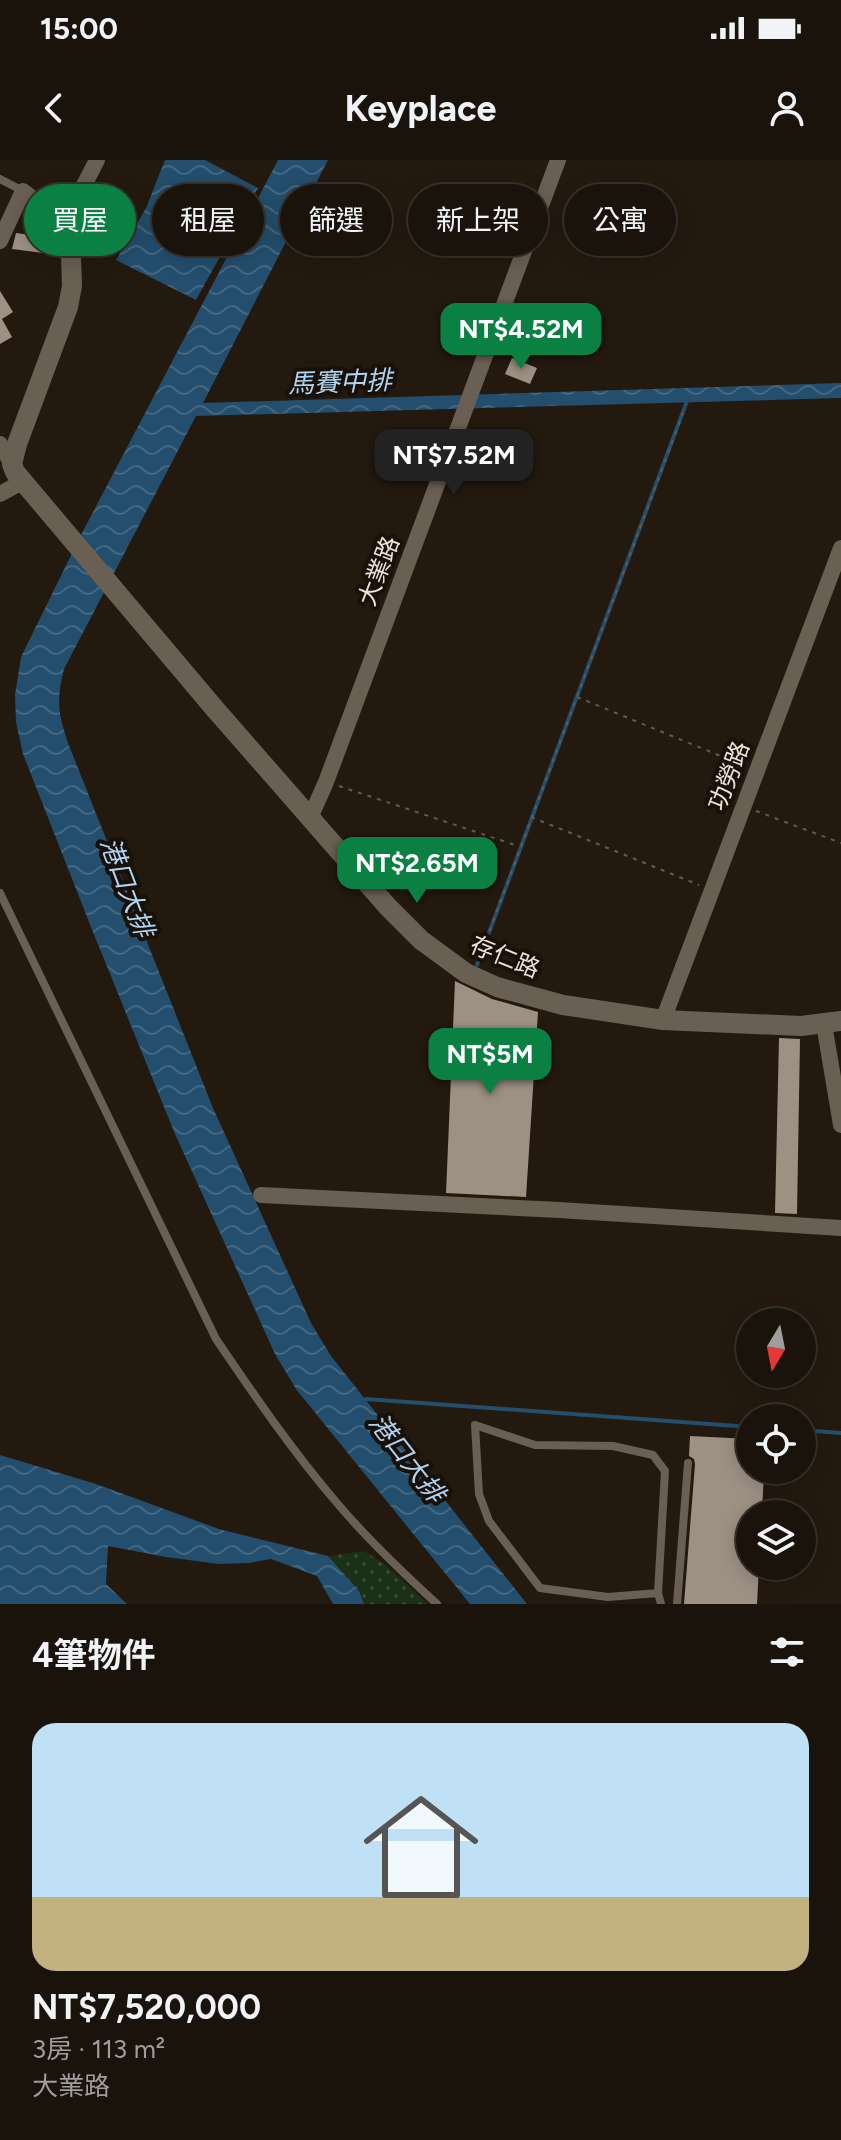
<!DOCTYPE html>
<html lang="zh-TW">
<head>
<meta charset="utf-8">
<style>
  :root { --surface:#1a130b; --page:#272019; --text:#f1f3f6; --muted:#9f9e9d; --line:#38322c; --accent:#0b8043 }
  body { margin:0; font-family:Figtree,"Noto Sans TC",sans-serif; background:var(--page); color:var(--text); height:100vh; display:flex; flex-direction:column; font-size:30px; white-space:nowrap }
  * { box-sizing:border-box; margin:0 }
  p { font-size:26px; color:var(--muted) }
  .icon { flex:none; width:44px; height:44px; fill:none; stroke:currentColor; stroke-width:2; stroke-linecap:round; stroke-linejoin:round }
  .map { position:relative; height:1444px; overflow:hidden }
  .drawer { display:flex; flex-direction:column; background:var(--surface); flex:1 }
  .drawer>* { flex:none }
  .guide { position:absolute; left:24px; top:24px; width:794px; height:72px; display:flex; gap:16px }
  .needle { width:52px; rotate:190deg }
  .fabs { position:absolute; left:736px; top:1148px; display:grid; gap:16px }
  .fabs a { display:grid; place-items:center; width:80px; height:80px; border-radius:50%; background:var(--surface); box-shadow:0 4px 20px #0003,0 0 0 2px var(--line); font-size:40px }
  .price { position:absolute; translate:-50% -68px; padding:0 18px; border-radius:16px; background:var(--accent); color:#fff; font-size:26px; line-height:52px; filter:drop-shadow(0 2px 4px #0008) }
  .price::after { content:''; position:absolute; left:50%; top:48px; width:24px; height:18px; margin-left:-12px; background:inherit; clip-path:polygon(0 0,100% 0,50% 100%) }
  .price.current { background:#222; color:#fff }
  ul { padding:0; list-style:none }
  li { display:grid; align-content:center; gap:16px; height:424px; padding:0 32px }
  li+li { border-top:2px solid var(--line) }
  li span { display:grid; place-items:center; height:248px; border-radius:24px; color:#555 }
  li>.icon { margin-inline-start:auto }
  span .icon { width:144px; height:144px; fill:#fffc; stroke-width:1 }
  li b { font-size:34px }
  h2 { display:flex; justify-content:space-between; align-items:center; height:96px; padding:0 32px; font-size:34px }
  .chip { padding:0 28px; border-radius:36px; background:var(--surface); box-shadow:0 4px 20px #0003,0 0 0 2px var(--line); font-size:28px; line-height:72px }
  .chip.current { background:var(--accent); color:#fff }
  .status { display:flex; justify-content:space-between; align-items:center; height:56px; padding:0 40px; background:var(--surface); direction:ltr }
  .status svg { height:22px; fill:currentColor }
  header { display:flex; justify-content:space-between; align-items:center; height:104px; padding:0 32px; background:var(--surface); font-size:36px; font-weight:700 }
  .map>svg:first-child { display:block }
  .grass { fill:url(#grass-dots) }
  .water { fill:url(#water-waves) }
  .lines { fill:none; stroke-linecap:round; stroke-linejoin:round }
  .stream { stroke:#234e6d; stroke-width:4 }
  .building { fill:#9d9184 }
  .path { stroke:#625950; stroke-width:2; stroke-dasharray:4 6; stroke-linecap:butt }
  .service { stroke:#6a5f53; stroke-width:8 }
  .minor { stroke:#6a5f53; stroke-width:16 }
  .tertiary { stroke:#6a5f53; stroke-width:20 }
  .labels { text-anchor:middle; stroke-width:8; stroke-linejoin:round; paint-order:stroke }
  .street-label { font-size:24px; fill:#eae3dc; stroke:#191007 }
  .water-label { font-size:26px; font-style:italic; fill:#add4f4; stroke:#191007 }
</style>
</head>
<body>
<div class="status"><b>15:00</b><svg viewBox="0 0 49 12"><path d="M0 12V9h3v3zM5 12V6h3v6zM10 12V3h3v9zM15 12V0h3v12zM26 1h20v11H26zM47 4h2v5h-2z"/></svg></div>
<header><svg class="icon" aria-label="back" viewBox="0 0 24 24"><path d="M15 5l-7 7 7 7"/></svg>Keyplace<svg class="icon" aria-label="person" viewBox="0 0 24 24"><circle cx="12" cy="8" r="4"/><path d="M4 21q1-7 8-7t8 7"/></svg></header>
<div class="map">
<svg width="841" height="1444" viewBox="0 0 841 1444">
  <defs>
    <pattern id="grass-dots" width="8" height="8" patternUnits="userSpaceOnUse" patternTransform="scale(2)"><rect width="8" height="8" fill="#1a3017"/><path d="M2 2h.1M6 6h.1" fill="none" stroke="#3b4e38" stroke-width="1.8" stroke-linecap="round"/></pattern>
    <pattern id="water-waves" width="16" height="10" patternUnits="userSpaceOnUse" patternTransform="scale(2)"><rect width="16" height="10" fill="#234e6d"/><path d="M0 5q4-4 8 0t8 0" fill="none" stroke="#436781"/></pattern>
  </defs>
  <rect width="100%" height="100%" fill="#23190f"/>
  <path class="grass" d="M364 1391 386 1405 428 1444H364L359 1431 328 1396Z"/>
  <g class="water">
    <path d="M165 0H205L258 28 196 140 116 100 146 48Z"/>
    <path d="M278 0H328L203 243 841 223V238L196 256 64 509C56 542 58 552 68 583L213 948 311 1163 331 1196 527 1444H470L296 1229 275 1194 175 974 91 767 23 594 16 562 15 535 21 497 82 373Z"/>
    <path d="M0 1295 96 1324 219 1369 328 1396 359 1431 364 1444H333L317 1416 271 1399 249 1403 219 1404 166 1397 108 1386 106 1424 127 1444H0Z"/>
  </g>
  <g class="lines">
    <g class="stream">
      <path d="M477 805 687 241"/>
      <path d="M366 1239 750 1267"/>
      <path d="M802 1270 841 1273"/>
    </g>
  </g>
  <g class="building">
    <path d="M16 73 53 78 51 94 12 89Z"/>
    <path d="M0 131 13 152 2 159 12 177 0 184Z"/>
    <path d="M512 198 537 208 530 224 505 214Z"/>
    <path d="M455 821 492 839 538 852 526 1037 446 1033Z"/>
    <path d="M779 878 800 879 797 1054 775 1053Z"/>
    <path d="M690 1276 750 1279V1310H764L762 1354H750V1406H759L757 1444H684L695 1304 694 1299 689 1296Z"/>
  </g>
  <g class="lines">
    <g class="path">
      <path d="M577 537 745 606"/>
      <path d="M339 626 518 686"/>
      <path d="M756 651 841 683"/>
      <path d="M531 657 699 725"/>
      <path d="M479 799 683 253"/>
    </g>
    <g class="service">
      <path d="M0 19 23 31"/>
      <path d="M0 733 216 1179C254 1235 293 1292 337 1343 368 1380 402 1412 437 1444"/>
      <path d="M658 1433 608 1437 540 1428 489 1361 479 1334 475 1265 535 1285 613 1286 653 1295 665 1311 658 1433 661 1444"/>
      <path d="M677 1444 688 1303"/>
    </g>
    <g class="minor">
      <path d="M81 31 97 0"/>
      <path d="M0 81 23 31 70 67"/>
      <path d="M0 284 12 304"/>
      <path d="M0 334 22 322"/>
      <path d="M310 658 326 622 558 0"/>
      <path d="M663 860 841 388"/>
      <path d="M824 864 841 965"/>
      <path d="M261 1035 559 1050 841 1068"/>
    </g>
    <path class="tertiary" d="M81 31 70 67 72 126 68 147 17 284 12 304 15 312 215 549 388 747 421 780 466 813 497 827 563 845 663 860 801 866 841 861"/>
  </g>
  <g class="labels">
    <g class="street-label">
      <text transform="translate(379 411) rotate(-69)" y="8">大業路</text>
      <text transform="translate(729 616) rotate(-69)" y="8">功勞路</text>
      <text transform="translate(505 797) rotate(22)" y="8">存仁路</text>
    </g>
    <g class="water-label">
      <text transform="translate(340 222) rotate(-2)" y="9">馬賽中排</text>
      <text transform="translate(127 727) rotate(69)" y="9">港口大排</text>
      <text transform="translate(407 1298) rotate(52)" y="9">港口大排</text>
    </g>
  </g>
</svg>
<div class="fabs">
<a><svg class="needle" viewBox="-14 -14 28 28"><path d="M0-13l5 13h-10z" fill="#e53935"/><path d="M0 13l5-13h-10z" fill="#9f9e9d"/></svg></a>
<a><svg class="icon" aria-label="locate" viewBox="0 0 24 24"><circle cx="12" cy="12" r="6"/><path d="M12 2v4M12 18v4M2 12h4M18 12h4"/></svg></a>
<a><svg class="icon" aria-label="layers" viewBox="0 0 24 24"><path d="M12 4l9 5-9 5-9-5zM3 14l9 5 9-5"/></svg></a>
</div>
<b class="price" style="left:521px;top:211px">NT$4.52M</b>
<b class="price current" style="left:454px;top:337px">NT$7.52M</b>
<b class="price" style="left:417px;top:745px">NT$2.65M</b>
<b class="price" style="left:490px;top:936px">NT$5M</b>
<div class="guide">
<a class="chip current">買屋</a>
<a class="chip">租屋</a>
<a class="chip">篩選</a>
<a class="chip">新上架</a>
<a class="chip">公寓</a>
</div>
</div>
<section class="drawer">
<h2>4筆物件<svg class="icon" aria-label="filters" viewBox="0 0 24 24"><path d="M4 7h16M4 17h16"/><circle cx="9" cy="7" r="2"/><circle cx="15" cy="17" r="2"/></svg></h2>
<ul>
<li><span style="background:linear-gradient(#bfe0f5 70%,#c2b280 0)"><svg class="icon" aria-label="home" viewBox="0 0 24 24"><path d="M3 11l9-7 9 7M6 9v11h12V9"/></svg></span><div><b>NT$7,520,000</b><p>3房 · 113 m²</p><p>大業路</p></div></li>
</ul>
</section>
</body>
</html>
